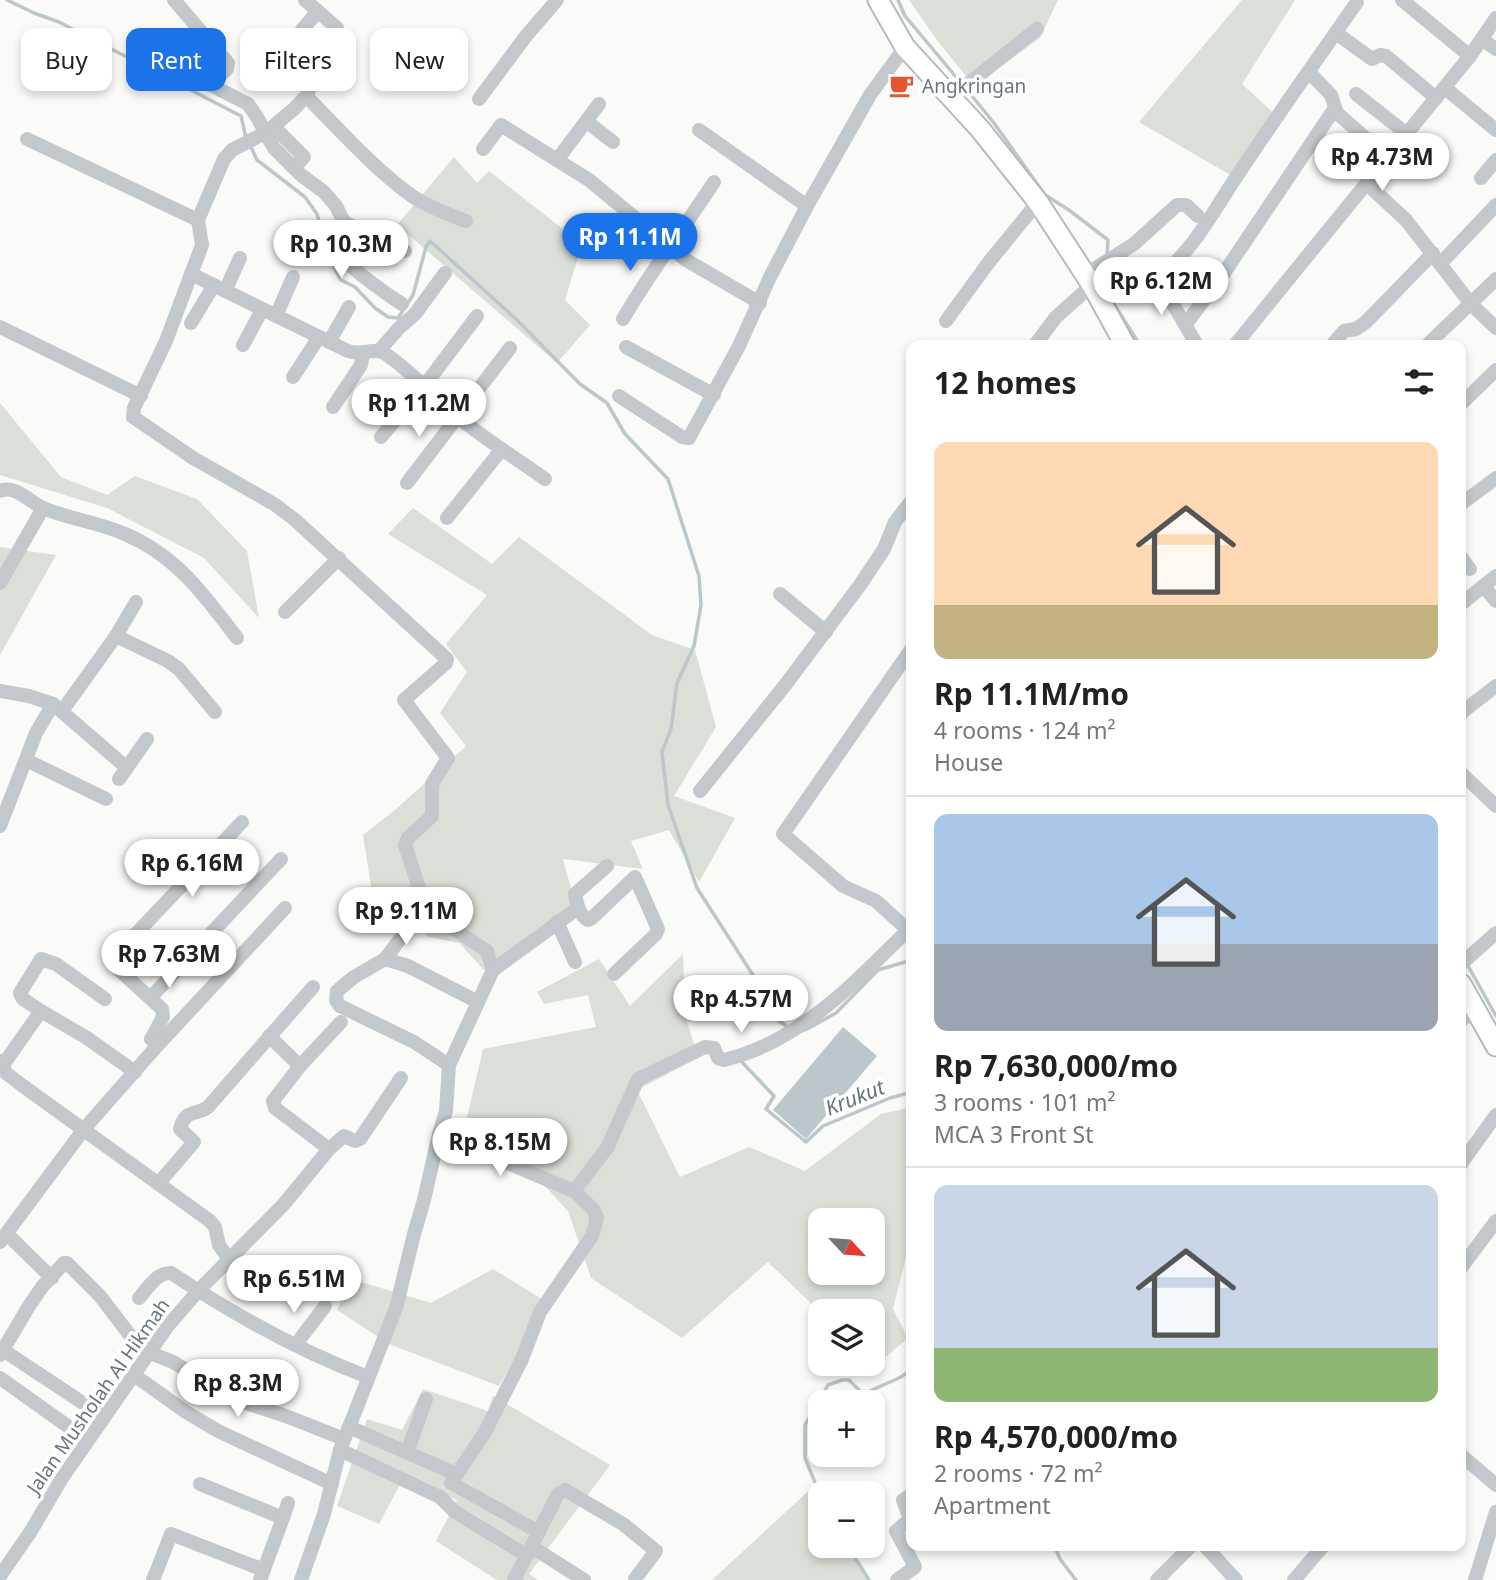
<!DOCTYPE html>
<html lang="en">
<head>
<meta charset="utf-8">
<style>
  :root { --surface:#fff; --page:#f6f6f6; --text:#222; --muted:#767676; --line:#e0e0e0; --accent:#1a73e8 }
  body { margin:0; font-family:"Noto Sans",sans-serif; background:var(--page); color:var(--text); height:100vh; display:flex; flex-direction:column; font-size:26px; white-space:nowrap }
  * { box-sizing:border-box; margin:0 }
  p { font-size:23px; color:var(--muted) }
  .icon { flex:none; width:38px; height:38px; fill:none; stroke:currentColor; stroke-width:2; stroke-linecap:round; stroke-linejoin:round }
  .map { position:relative; flex:1; overflow:hidden }
  .sheet { position:absolute; left:906px; top:340px; width:560px; height:1211px; display:flex; flex-direction:column; background:var(--surface); border-radius:14px; box-shadow:0 4px 10px #0003 }
  .sheet>* { flex:none }
  .banner { position:absolute; left:21px; top:28px; width:665px; height:63px; display:flex; gap:14px }
  .needle { width:46px; rotate:116deg }
  .buttons { position:absolute; left:808px; top:1208px; display:grid; gap:14px }
  .buttons a { display:grid; place-items:center; width:77px; height:77px; border-radius:14px; background:var(--surface); box-shadow:0 4px 10px #0003; font-size:35px }
  .price { position:absolute; translate:-50% -60px; padding:0 16px; border-radius:24px; background:#fff; color:#222; font-size:23px; line-height:46px; filter:drop-shadow(0 2px 4px #0008) }
  .price::after { content:''; position:absolute; left:50%; top:42px; width:21px; height:16px; margin-left:-10px; background:inherit; clip-path:polygon(0 0,100% 0,50% 100%) }
  .price.on { background:var(--accent); color:#fff }
  ul { padding:0; list-style:none }
  li { display:grid; align-content:center; gap:14px; height:371px; padding:0 28px }
  li+li { border-top:2px solid var(--line) }
  li span { display:grid; place-items:center; height:217px; border-radius:14px; color:#555 }
  li>.icon { margin-inline-start:auto }
  span .icon { width:126px; height:126px; fill:#fffc; stroke-width:1 }
  li b { font-size:30px }
  h2 { display:flex; justify-content:space-between; align-items:center; height:84px; padding:0 28px; font-size:30px }
  .tag { padding:0 24px; border-radius:14px; background:var(--surface); box-shadow:0 4px 10px #0003; font-size:24px; line-height:63px }
  .tag.on { background:var(--accent); color:#fff }
  .map>svg:first-child { display:block }
  .green { fill:#dadfd7; fill-rule:evenodd }
  .water { fill:#bbc7cb }
  .lines { fill:none; stroke-linecap:round; stroke-linejoin:round }
  .stream { stroke:#bbc7cb; stroke-width:3.5 }
  .major-casing { stroke:#b5babe; stroke-width:23 }
  .minor { stroke:#c3c8cc; stroke-width:14 }
  .major { stroke:#fff; stroke-width:19 }
  .labels { text-anchor:middle; stroke-width:7; stroke-linejoin:round; paint-order:stroke }
  .poi-label { font-size:19px; fill:#657683; stroke:#fff; text-anchor:start }
  .street-label { font-size:19px; fill:#657683; stroke:#fff }
  .water-label { font-size:21px; font-style:italic; fill:#60757c; stroke:#fff }
</style>
</head>
<body>
<div class="map">
<svg width="1496" height="1580" viewBox="0 0 1496 1580">
  <rect width="100%" height="100%" fill="#fafaf8"/>
  <g class="green">
    <path d="M909 0H1058L1040 38 974 86 937 40Z"/>
    <path d="M1242 0H1295L1242 84 1279 118 1239 180 1139 122Z"/>
    <path d="M454 157 477 183 489 171 582 244 565 300 590 325 557 363 397 225Z"/>
    <path d="M0 403 61 477 107 495 135 476 197 499 247 551 259 618 204 558 107 508 0 475Z"/>
    <path d="M413 508 492 564 519 537 652 635 695 650 716 727 674 796 735 818 699 882 669 830 631 841 643 869 563 859 575 903 484 970 459 943 428 937 414 906 376 918 363 835 395 810 466 746 440 713 467 672 446 644 487 595 388 534Z"/>
    <path d="M0 547 56 555 0 655Z"/>
    <path d="M683 954 685 1014 698 1058 637 1090 680 1177 749 1147 805 1171 881 1114 912 1107V1233L893 1309 908 1338 875 1366 872 1363 873 1311H821V1313L768 1262 682 1338 591 1278 568 1211 528 1168 462 1139 483 1049 596 1027 588 995 544 1004 537 992 599 959 630 1006ZM821 1220H873V1272H821Z"/>
    <path d="M493 1269 550 1304 499 1386 389 1344 337 1310 351 1279 431 1303Z"/>
    <path d="M423 1389 488 1411 493 1396 610 1465 529 1574 538 1580H497L436 1541 457 1500 404 1477 379 1524 337 1506 367 1419 402 1430Z"/>
    <path d="M816 1484 821 1495V1545H847L869 1580H712Z"/>
  </g>
  <path class="water" d="M843 1027 877 1056 806 1139 773 1110Z"/>
  <g class="lines">
    <g class="stream">
      <path d="M7 0 34 13 59 22 241 116 246 138"/>
      <path d="M898 0 905 16 962 84"/>
      <path d="M967 90 994 123 1045 195 1069 210 1108 240 1107 255"/>
      <path d="M250 145 257 160 305 197 317 214 329 257 341 280 355 287 375 308 388 317 398 318 413 295 426 247 430 241 517 320 580 384 607 403 625 434 668 479 699 576 701 605 694 646 677 683 671 729 662 752 668 805 697 888 767 997 779 1021 788 1027"/>
      <path d="M1104 289 1105 269"/>
      <path d="M1110 298 1140 345"/>
      <path d="M1467 964 1496 1016"/>
      <path d="M805 1030 836 1013 878 970 912 960"/>
      <path d="M740 1060 774 1096 766 1109 806 1142 823 1126 890 1098 912 1092"/>
      <path d="M821 1497 805 1458V1425L828 1385 842 1380H849L863 1394 899 1378 912 1370"/>
      <path d="M847 1545 869 1580"/>
      <path d="M1054 1545 1060 1559 1076 1580"/>
    </g>
    <defs>
      <g id="major">
        <path d="M878 0 905 47 980 129 1038 202 1092 285 1125 345"/>
        <path d="M1461 984 1496 1046"/>
      </g>
    </defs>
    <use href="#major" class="major-casing"/>
    <g class="minor">
      <path d="M174 0 228 63 227 69 210 85"/>
      <path d="M305 0 337 28 338 35 306 96 294 109 265 133 232 150 224 159 198 220 202 245 166 341 134 408 133 417 193 458 274 504 294 519 447 659 446 663 404 700 448 758 432 784V816L408 838 405 845 419 888 436 917 487 951 493 970"/>
      <path d="M1402 0 1470 56"/>
      <path d="M1336 33 1372 59 1380 55 1386 56 1436 98"/>
      <path d="M148 35 160 57 166 62 248 104 257 117 274 148 301 175 324 192 336 206 344 222 405 251"/>
      <path d="M1482 39 1496 49"/>
      <path d="M269 69 318 11"/>
      <path d="M1310 73 1331 95 1337 113 1387 157"/>
      <path d="M1445 88 1496 130"/>
      <path d="M1356 94 1407 134"/>
      <path d="M306 96C340 130 373 168 412 196 428 207 448 214 466 221"/>
      <path d="M479 99 526 36 557 0"/>
      <path d="M952 100 969 83 1037 29"/>
      <path d="M599 104 557 160 589 180 686 260 760 303"/>
      <path d="M586 121 613 142"/>
      <path d="M699 130 807 206"/>
      <path d="M27 139 198 220"/>
      <path d="M270 141 279 132 304 157 294 168"/>
      <path d="M483 149 501 125 557 160"/>
      <path d="M1481 178 1496 160"/>
      <path d="M1367 184 1406 220 1471 304 1496 328"/>
      <path d="M344 222C342 232 338 245 342 255 346 266 391 297 402 304"/>
      <path d="M1441 263 1496 205"/>
      <path d="M1154 272 1197 345"/>
      <path d="M191 274 348 351C361 356 375 347 384 353 411 371 433 395 457 416 484 439 516 458 545 479"/>
      <path d="M1085 275 1134 244 1177 205H1186L1198 216"/>
      <path d="M1158 278C1195 250 1217 204 1243 167 1280 111 1319 57 1357 2"/>
      <path d="M225 291 240 258"/>
      <path d="M276 316 293 277"/>
      <path d="M623 319C650 272 684 228 714 182"/>
      <path d="M946 321 989 262 1038 202"/>
      <path d="M191 323 214 285"/>
      <path d="M1186 324 1224 273 1335 108"/>
      <path d="M0 327 141 396"/>
      <path d="M329 342 349 307"/>
      <path d="M243 345 262 310"/>
      <path d="M1035 345 1056 317 1092 285"/>
      <path d="M1235 345 1470 56 1496 18"/>
      <path d="M1332 345 1344 331 1356 329 1366 322 1433 253"/>
      <path d="M1427 345 1496 279"/>
      <path d="M626 347 714 395"/>
      <path d="M379 351 399 328 415 314 445 273"/>
      <path d="M293 377 319 337"/>
      <path d="M619 396 682 437 689 438 739 346 770 277 807 206 870 95 905 47"/>
      <path d="M1461 404 1496 370"/>
      <path d="M333 407 361 365 363 354"/>
      <path d="M381 437 425 385 477 316"/>
      <path d="M407 483 510 348"/>
      <path d="M0 491C14 484 30 502 43 508 69 519 98 522 125 534 177 556 204 595 237 638"/>
      <path d="M1461 504 1496 478"/>
      <path d="M447 518 502 449"/>
      <path d="M1461 557 1470 569"/>
      <path d="M0 583 43 508"/>
      <path d="M1483 586 1496 601"/>
      <path d="M780 594 826 632"/>
      <path d="M1461 604 1496 576"/>
      <path d="M285 612 339 558"/>
      <path d="M116 636 168 661 179 669 215 712"/>
      <path d="M0 691 29 696 53 704 127 768"/>
      <path d="M62 711 116 636 136 602"/>
      <path d="M1461 713 1496 686"/>
      <path d="M26 760 106 799"/>
      <path d="M1461 773 1496 806"/>
      <path d="M119 779 147 739"/>
      <path d="M700 791 786 684 860 585 884 549 895 522 912 500"/>
      <path d="M0 826 36 733 53 704"/>
      <path d="M607 866 575 894C577 904 579 915 588 920L592 918 635 877 658 929 656 934 614 974"/>
      <path d="M557 922 575 962"/>
      <path d="M908 930 876 901 843 886 783 834 912 648"/>
      <path d="M385 959 404 934"/>
      <path d="M1461 964 1496 933"/>
      <path d="M151 997 281 859"/>
      <path d="M41 1011 23 999 20 993 41 959 56 964 105 999"/>
      <path d="M1461 1021 1475 1007"/>
      <path d="M269 1036 300 1066"/>
      <path d="M157 1046 151 1039 163 1017 162 1009 115 966 114 957 242 822"/>
      <path d="M0 1061 6 1073 23 1086 210 1221 215 1227 219 1245 230 1261"/>
      <path d="M3 1065 41 1011 87 1038 135 1072"/>
      <path d="M449 1065 414 1042 340 1006 336 1000 337 991 354 977 385 959 408 966 478 1002"/>
      <path d="M439 1134 574 1191 593 1209 597 1218 592 1236 540 1312 522 1359 485 1432 451 1483 539 1532"/>
      <path d="M329 1149 344 1136 355 1141 360 1139 401 1078"/>
      <path d="M1461 1164 1496 1115"/>
      <path d="M158 1184 194 1142 180 1129C185 1108 197 1116 208 1107L313 987"/>
      <path d="M574 1191 607 1148 638 1079 705 1047 714 1048 718 1058 724 1060C800 1042 855 982 908 930H912"/>
      <path d="M7 1234 52 1278"/>
      <path d="M0 1242 84 1129 157 1046 285 908"/>
      <path d="M1461 1268 1496 1221"/>
      <path d="M139 1298C148 1288 157 1272 171 1273 233 1314 299 1351 368 1377"/>
      <path d="M296 1345C305 1331 315 1320 325 1306"/>
      <path d="M3 1350 104 1417"/>
      <path d="M0 1355 29 1306 42 1287 64 1263H67L100 1296 129 1334 148 1352 173 1362 234 1399 286 1416 344 1439"/>
      <path d="M134 1375 186 1412 218 1431 332 1484"/>
      <path d="M0 1378 87 1440"/>
      <path d="M349 1427 456 1474"/>
      <path d="M340 1450 440 1497 455 1512 526 1555"/>
      <path d="M407 1453 426 1399"/>
      <path d="M1461 1455 1496 1485"/>
      <path d="M200 1484 283 1518 260 1580"/>
      <path d="M283 1518 288 1503"/>
      <path d="M1204 1545 1236 1580"/>
      <path d="M532 1547 584 1580"/>
      <path d="M0 1576 31 1531 62 1478 167 1327 198 1291 284 1204 329 1149 275 1108 273 1101 300 1066 341 1022"/>
      <path d="M153 1580 171 1534 264 1570"/>
      <path d="M301 1580 324 1514 340 1450 396 1308 414 1234 424 1200 439 1134 446 1111 449 1065 493 970 578 908"/>
      <path d="M514 1580 558 1494 565 1490 623 1524 656 1551 635 1579"/>
      <path d="M897 1580 915 1567 896 1531 910 1519 903 1500 912 1494"/>
      <path d="M1157 1580 1192 1545"/>
      <path d="M1294 1580 1324 1545"/>
      <path d="M1475 1580 1496 1512"/>
    </g>
    <use href="#major" class="major"/>
  </g>
  <defs>
    <symbol id="cafe-bare" viewBox="-9 -9 18 18"><path d="M-5.5-4.5H6V0H3Q3 3.5 0 3.5H-2.5Q-5.5 3.5-5.5 0ZM3-3.2v2h1.7v-2ZM-6 4.5H4V6H-6Z" fill="#e4572e" stroke="#fff" stroke-width="2.5" paint-order="stroke"/></symbol>
  </defs>
  <g fill-rule="evenodd">
    <use href="#cafe-bare" x="884" y="68" width="35" height="35"/>
  </g>
  <g class="labels">
    <g class="poi-label">
      <text x="922" y="93">Angkringan</text>
    </g>
    <g class="street-label">
      <text transform="translate(98 1396) rotate(-55)" y="7">Jalan Musholah Al Hikmah</text>
    </g>
    <g class="water-label">
      <text transform="translate(855 1098) rotate(-22)" y="7">Krukut</text>
    </g>
  </g>
</svg>
<div class="buttons">
<a><svg class="needle" viewBox="-14 -14 28 28"><path d="M0-13l5 13h-10z" fill="#e53935"/><path d="M0 13l5-13h-10z" fill="#767676"/></svg></a>
<a><svg class="icon" aria-label="layers" viewBox="0 0 24 24"><path d="M12 4l9 5-9 5-9-5zM3 14l9 5 9-5"/></svg></a>
<a>+</a>
<a>−</a>
</div>
<b class="price" style="left:1382px;top:193px">Rp 4.73M</b>
<b class="price on" style="left:630px;top:273px">Rp 11.1M</b>
<b class="price" style="left:341px;top:280px">Rp 10.3M</b>
<b class="price" style="left:1161px;top:317px">Rp 6.12M</b>
<b class="price" style="left:419px;top:439px">Rp 11.2M</b>
<b class="price" style="left:192px;top:899px">Rp 6.16M</b>
<b class="price" style="left:406px;top:947px">Rp 9.11M</b>
<b class="price" style="left:169px;top:990px">Rp 7.63M</b>
<b class="price" style="left:741px;top:1035px">Rp 4.57M</b>
<b class="price" style="left:500px;top:1178px">Rp 8.15M</b>
<b class="price" style="left:294px;top:1315px">Rp 6.51M</b>
<b class="price" style="left:238px;top:1419px">Rp 8.3M</b>
<div class="banner">
<a class="tag">Buy</a>
<a class="tag on">Rent</a>
<a class="tag">Filters</a>
<a class="tag">New</a>
</div>
<section class="sheet">
<h2>12 homes<svg class="icon" aria-label="filters" viewBox="0 0 24 24"><path d="M4 7h16M4 17h16"/><circle cx="9" cy="7" r="2"/><circle cx="15" cy="17" r="2"/></svg></h2>
<ul>
<li><span style="background:linear-gradient(#ffd9b3 75%,#c2b280 0)"><svg class="icon" aria-label="home" viewBox="0 0 24 24"><path d="M3 11l9-7 9 7M6 9v11h12V9"/></svg></span><div><b>Rp 11.1M/mo</b><p>4 rooms · 124 m²</p><p>House</p></div></li>
<li><span style="background:linear-gradient(#a9c7e8 60%,#9aa5b1 0)"><svg class="icon" aria-label="home" viewBox="0 0 24 24"><path d="M3 11l9-7 9 7M6 9v11h12V9"/></svg></span><div><b>Rp 7,630,000/mo</b><p>3 rooms · 101 m²</p><p>MCA 3 Front St</p></div></li>
<li><span style="background:linear-gradient(#c9d6e8 75%,#8fb573 0)"><svg class="icon" aria-label="home" viewBox="0 0 24 24"><path d="M3 11l9-7 9 7M6 9v11h12V9"/></svg></span><div><b>Rp 4,570,000/mo</b><p>2 rooms · 72 m²</p><p>Apartment</p></div></li>
</ul>
</section>
</div>
</body>
</html>
